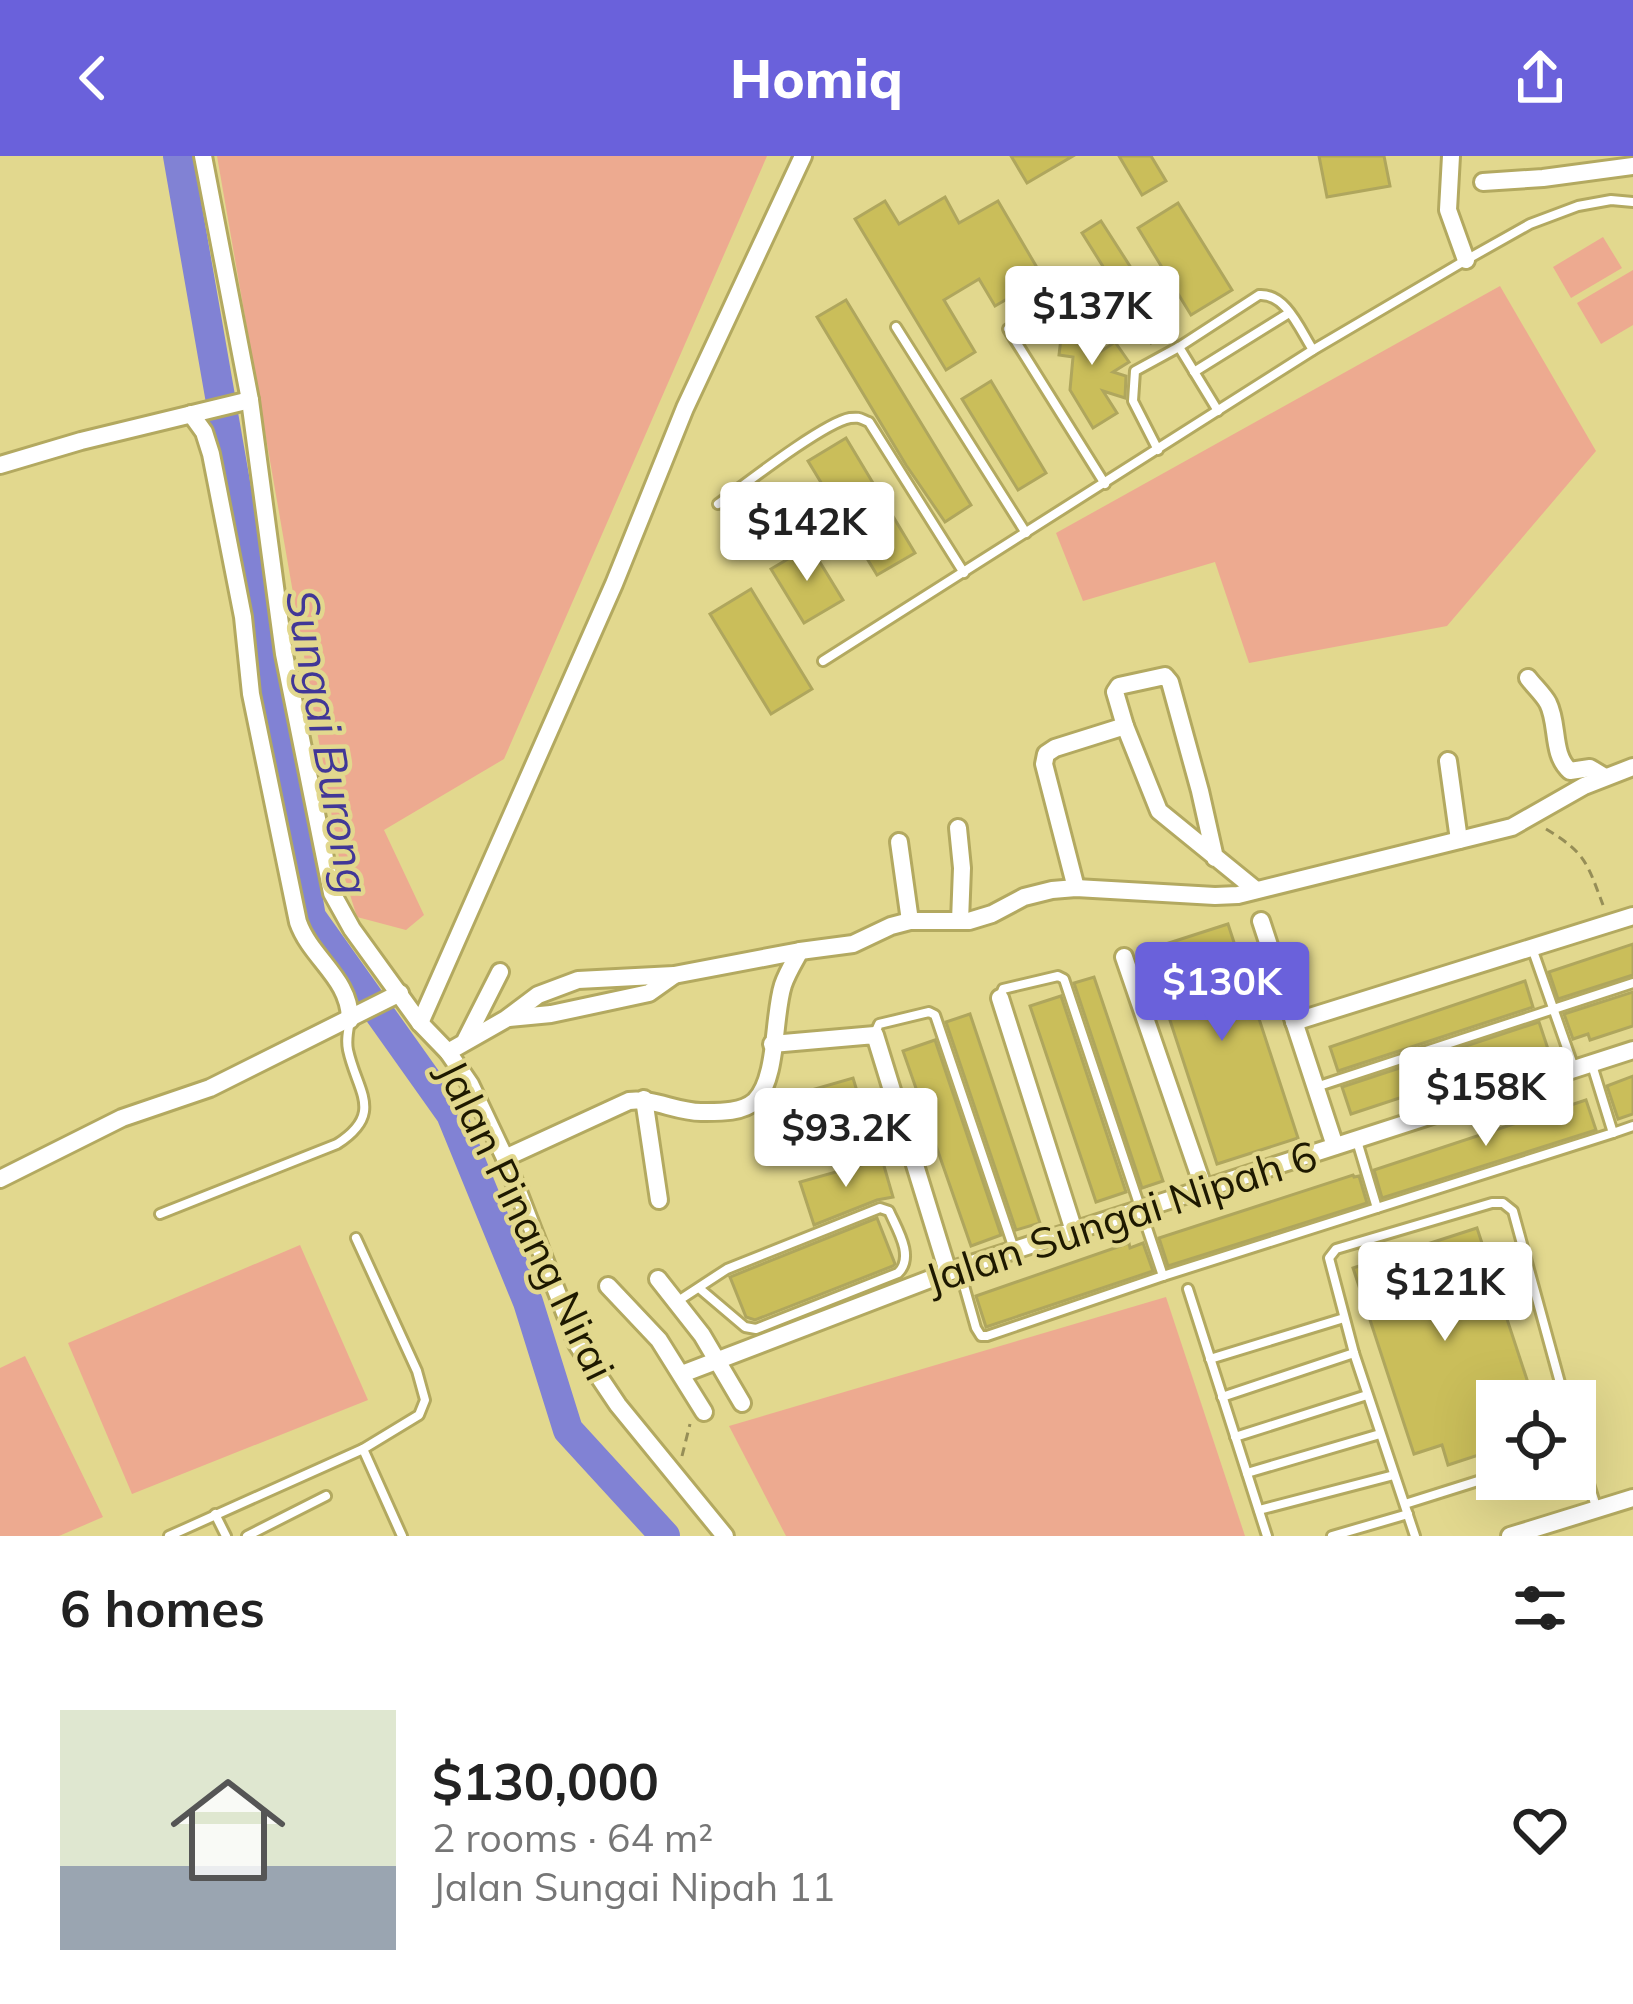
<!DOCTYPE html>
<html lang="en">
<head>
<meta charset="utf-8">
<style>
  :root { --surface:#fff; --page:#f2f2f2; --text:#222; --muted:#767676; --accent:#6a61db }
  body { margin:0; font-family:Mulish,sans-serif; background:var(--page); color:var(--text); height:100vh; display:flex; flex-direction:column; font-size:45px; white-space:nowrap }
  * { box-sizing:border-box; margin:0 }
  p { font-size:39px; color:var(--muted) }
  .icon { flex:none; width:66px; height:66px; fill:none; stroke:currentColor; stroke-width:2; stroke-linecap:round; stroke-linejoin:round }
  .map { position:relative; height:1380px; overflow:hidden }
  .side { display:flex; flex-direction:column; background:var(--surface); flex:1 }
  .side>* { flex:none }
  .controls { position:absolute; left:1476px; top:1224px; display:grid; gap:24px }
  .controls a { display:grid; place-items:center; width:120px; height:120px; border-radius:0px; background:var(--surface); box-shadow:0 12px 48px #0002; font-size:60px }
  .price { position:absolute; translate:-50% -102px; padding:0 27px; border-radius:12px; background:#fff; color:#222; font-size:39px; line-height:78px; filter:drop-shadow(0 3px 6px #0008) }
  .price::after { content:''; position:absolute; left:50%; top:72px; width:36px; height:27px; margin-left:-18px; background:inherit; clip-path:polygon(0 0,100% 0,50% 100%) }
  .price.on { background:var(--accent); color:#fff }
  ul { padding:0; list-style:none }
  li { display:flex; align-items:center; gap:36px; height:300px; padding:0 60px }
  li span { display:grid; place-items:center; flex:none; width:336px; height:240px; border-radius:0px; color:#555 }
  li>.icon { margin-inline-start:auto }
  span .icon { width:144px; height:144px; fill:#fffc; stroke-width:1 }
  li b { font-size:51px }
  h2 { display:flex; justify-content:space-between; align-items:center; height:144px; padding:0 60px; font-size:51px }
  header { display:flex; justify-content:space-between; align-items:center; height:156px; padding:0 60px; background:var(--accent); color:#fff; font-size:54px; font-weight:800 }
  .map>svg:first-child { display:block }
  .green { fill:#edaa90 }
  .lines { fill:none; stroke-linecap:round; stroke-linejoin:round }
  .river { stroke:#8182d4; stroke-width:30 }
  .building { fill:#cabe5a; stroke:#afa65d; stroke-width:3 }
  .lane-casing { stroke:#b3a960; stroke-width:14 }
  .street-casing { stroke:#b3a960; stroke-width:22 }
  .path { stroke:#968e57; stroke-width:3; stroke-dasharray:9 6; stroke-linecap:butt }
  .lane { stroke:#fff; stroke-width:8 }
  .street { stroke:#fff; stroke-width:16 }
  .labels { text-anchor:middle; stroke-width:9; stroke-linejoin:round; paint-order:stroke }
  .street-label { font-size:42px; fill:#1e1900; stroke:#e2d88e }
  .water-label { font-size:45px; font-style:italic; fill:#413797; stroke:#e2d88e }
</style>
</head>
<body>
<header><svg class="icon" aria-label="back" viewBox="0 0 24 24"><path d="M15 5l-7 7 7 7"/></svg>Homiq<svg class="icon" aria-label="share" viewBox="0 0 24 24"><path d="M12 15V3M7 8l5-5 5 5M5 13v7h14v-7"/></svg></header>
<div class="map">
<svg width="1633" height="1380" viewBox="0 0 1633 1380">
  <rect width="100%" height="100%" fill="#e2d88e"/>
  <g class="green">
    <path d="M217 0H767L504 603 384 674 424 759 406 774 357 761 340 707Z"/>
    <path d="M1603 81 1622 112 1571 142 1553 111Z"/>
    <path d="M1633 114V169L1601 188 1577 147Z"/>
    <path d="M1500 130 1596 295 1447 470 1249 507 1215 406 1083 445 1056 377Z"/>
    <path d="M300 1089 368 1244 132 1338 68 1187Z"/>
    <path d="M1166 1141 1245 1380H786L729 1270Z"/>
    <path d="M25 1200 103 1361 59 1380H0V1212Z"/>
  </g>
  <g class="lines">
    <path class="river" d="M178 0 311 761 451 958 528 1146 568 1274 665 1380"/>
  </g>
  <g class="building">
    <path d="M1011 0H1073L1027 27Z"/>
    <path d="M1119 0H1151L1166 25 1142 39Z"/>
    <path d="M1319 0H1384L1390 30 1327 41Z"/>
    <path d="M945 41 959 67 998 45 1056 144 1020 165 1007 143 995 150 979 123 944 144 975 196 946 214 855 63 885 45 899 68Z"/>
    <path d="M1178 47 1232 134 1191 159 1138 72Z"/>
    <path d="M1101 65 1171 174 1151 187 1082 77Z"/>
    <path d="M846 144 971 349 945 366 906 309 817 161Z"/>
    <path d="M1064 157 1098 160 1094 200 1115 186 1129 206 1113 216 1126 220 1125 242 1103 235 1117 257 1093 272 1070 234 1073 201 1059 199Z"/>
    <path d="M991 225 1046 317 1018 334 962 243Z"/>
    <path d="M846 282 915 397 877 419 808 305Z"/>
    <path d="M810 390 843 444 804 467 771 413Z"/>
    <path d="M751 433 812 533 771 558 710 458Z"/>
    <path d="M1228 768 1298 982 1217 1008 1147 794Z"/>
    <path d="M1633 788V819L1558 843 1549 816Z"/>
    <path d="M1094 821 1163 1025 1142 1032 1074 827Z"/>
    <path d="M1525 825 1533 851 1338 915 1330 891Z"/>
    <path d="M1633 836V870L1590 884 1588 878 1573 883 1564 858Z"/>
    <path d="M1061 840 1126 1036 1096 1046 1030 850Z"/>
    <path d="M970 858 1040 1067 1016 1074 946 866Z"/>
    <path d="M1539 866 1548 893 1351 958 1342 931Z"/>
    <path d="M935 884 1001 1079 971 1090 903 895Z"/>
    <path d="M1633 920V958L1618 963 1607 930Z"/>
    <path d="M853 922 863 955 784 979 773 945Z"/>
    <path d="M1586 944 1596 974 1382 1042 1374 1014Z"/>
    <path d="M882 1003 893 1041 877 1044 814 1069 800 1026Z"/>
    <path d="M1353 1019 1354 1021 1359 1020 1367 1047 1168 1110 1159 1082Z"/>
    <path d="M877 1062 895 1108 893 1110 755 1164 746 1161 730 1121Z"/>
    <path d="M1477 1072 1534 1245H1497V1293L1448 1309 1442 1289 1414 1298 1353 1112Z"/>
    <path d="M1129 1087 1130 1092 1143 1087 1153 1115 986 1171 976 1140Z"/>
  </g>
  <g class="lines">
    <defs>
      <g id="lane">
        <path d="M896 171 1026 377"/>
        <path d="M1008 173 1105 328"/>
        <path d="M1179 191 1218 255"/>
        <path d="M1194 216 1289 157"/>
        <path d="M1158 294 1133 245 1135 215 1179 191 1259 139C1286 137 1300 174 1313 194"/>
        <path d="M718 348C744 329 823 267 850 262 860 261 859 262 869 266L964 417"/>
        <path d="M823 505 1313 194 1466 104 1530 68 1578 50 1611 44 1633 46"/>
        <path d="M1532 792 1574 912"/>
        <path d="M1000 841 1003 833 1058 820 1064 823 1163 1120"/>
        <path d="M875 877 879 868 929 856 935 859 1014 1093"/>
        <path d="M1592 909 1613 977 1633 970"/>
        <path d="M1316 931 1633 827"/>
        <path d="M1357 985 1377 1052"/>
        <path d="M160 1058 337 988C385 957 357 936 348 894 346 884 348 875 350 865"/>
        <path d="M959 1112 976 1172 981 1180H987L1163 1120 1613 977"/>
        <path d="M1188 1133 1267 1380"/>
        <path d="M678 1145 727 1113 880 1052 889 1055C897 1073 915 1101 898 1117L756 1173 745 1171 699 1132"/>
        <path d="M1210 1203 1344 1162"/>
        <path d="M1222 1241 1354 1197"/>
        <path d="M1235 1281 1367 1239"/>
        <path d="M1575 1282 1597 1354"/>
        <path d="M363 1293 402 1380"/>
        <path d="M1247 1317 1380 1278"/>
        <path d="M1405 1348 1497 1319"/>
        <path d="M1259 1354 1394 1319"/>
        <path d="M215 1358 226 1380"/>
        <path d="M169 1380 363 1293 419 1259 425 1244 417 1215 356 1082"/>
        <path d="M247 1380 326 1340"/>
        <path d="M1332 1380 1408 1358"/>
        <path d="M1415 1380 1354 1197 1329 1102 1336 1093 1492 1047H1503L1513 1055 1565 1245"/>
      </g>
      <g id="street">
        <path d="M203 0 250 244 284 498 332 737 352 773 420 867 448 896 470 928 505 1002 577 1188 618 1249 725 1380"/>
        <path d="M1451 0 1448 54 1466 104"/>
        <path d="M1483 26 1543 22 1633 10"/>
        <path d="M191 258 204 276 211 298 243 461 251 538 298 766C311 803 350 822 350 864"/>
        <path d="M0 309 81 285 250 244"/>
        <path d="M1528 522C1534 530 1543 538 1548 547 1559 569 1551 598 1570 615L1590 612 1605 621"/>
        <path d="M1448 605 1459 684"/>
        <path d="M958 672 962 712 960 765"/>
        <path d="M899 686 910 765"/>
        <path d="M1215 702 1200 635 1170 526 1165 520 1119 530 1115 536 1125 570 1159 655 1256 734"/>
        <path d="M1076 732 1044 608 1046 598 1055 592 1125 570"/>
        <path d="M1261 765 1335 990"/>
        <path d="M1124 801 1204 1033"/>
        <path d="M1000 842 1074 1075"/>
        <path d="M509 862 551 858 649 837 673 820"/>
        <path d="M1294 866 1633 760"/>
        <path d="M420 867 614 428 685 252 803 0"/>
        <path d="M466 883 500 816"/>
        <path d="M772 888 875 879 948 1116"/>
        <path d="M448 896 506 863 538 839 578 824 674 819 800 795 853 788 891 770 910 765H969L992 758 1024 741 1052 734 1076 732 1215 740 1238 739 1512 671 1584 630 1633 611"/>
        <path d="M644 943 659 1044"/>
        <path d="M793 994 900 959"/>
        <path d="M505 1002 629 945C654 942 676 956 701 956 718 956 742 957 755 945 778 922 773 860 783 829 787 817 794 806 800 795"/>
        <path d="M0 1023 122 962 210 932 400 837"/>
        <path d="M658 1123 702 1179 742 1247"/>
        <path d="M608 1130 659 1184 704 1256"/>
        <path d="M682 1218 959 1112 1633 894"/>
        <path d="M1510 1380 1633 1342"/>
      </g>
    </defs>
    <use href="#lane" class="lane-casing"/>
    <use href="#street" class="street-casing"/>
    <g class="path">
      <path d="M1546 673C1586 697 1587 707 1603 749"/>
      <path d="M682 1300 690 1268"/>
    </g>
    <use href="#lane" class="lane"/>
    <use href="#street" class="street"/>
  </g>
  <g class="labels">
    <g class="street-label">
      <text transform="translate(1121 1061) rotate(-18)" y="15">Jalan Sungai Nipah 6</text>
      <text transform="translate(526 1064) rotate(64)" y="15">Jalan Pinang Nirai</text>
    </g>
    <g class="water-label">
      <text transform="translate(328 586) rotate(80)" y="16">Sungai Burong</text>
    </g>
  </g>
</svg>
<div class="controls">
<a><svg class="icon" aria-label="locate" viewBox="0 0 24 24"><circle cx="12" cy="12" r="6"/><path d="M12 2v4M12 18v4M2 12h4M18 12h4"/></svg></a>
</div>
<b class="price" style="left:1092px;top:212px">$137K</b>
<b class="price" style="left:807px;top:428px">$142K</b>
<b class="price on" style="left:1222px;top:888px">$130K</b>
<b class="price" style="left:1486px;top:993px">$158K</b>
<b class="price" style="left:846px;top:1034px">$93.2K</b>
<b class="price" style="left:1445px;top:1188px">$121K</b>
</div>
<section class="side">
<h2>6 homes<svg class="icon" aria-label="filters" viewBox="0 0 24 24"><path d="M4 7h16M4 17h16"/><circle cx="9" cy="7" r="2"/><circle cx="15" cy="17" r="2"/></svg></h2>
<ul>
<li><span style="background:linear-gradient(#dfe7d0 65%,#9aa5b1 0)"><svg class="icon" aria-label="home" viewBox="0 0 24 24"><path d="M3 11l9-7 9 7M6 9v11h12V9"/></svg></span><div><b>$130,000</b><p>2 rooms · 64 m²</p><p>Jalan Sungai Nipah 11</p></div><svg class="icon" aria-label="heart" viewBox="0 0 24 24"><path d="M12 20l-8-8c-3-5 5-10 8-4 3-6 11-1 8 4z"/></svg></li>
</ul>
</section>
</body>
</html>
